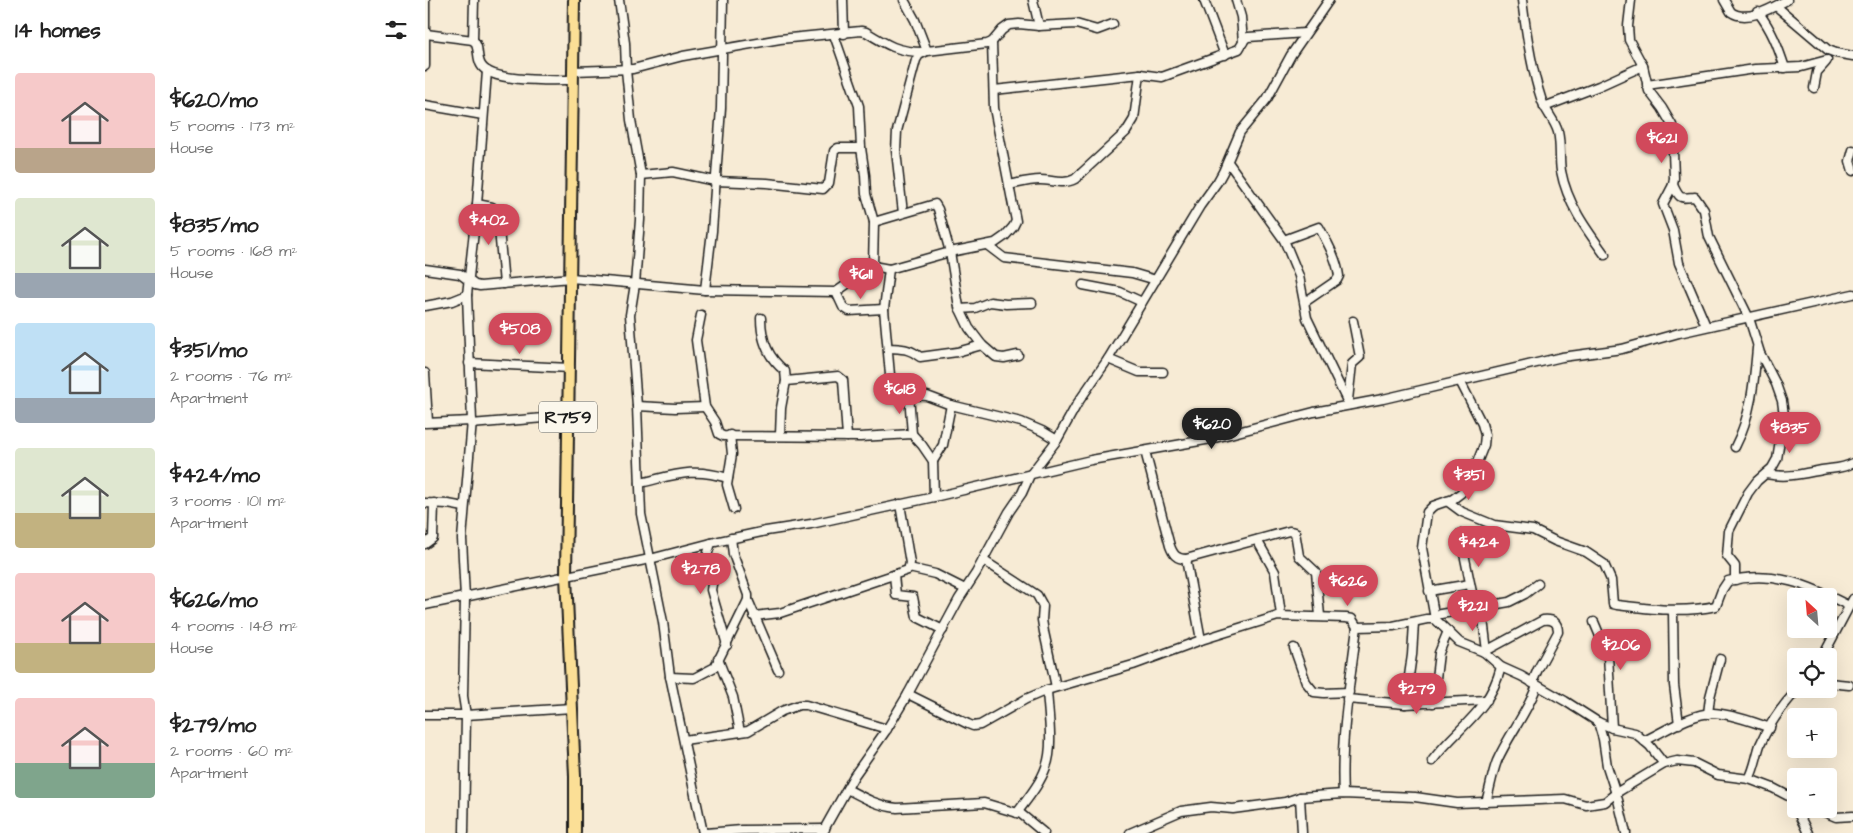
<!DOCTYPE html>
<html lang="en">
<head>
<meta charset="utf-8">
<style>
  :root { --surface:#fff; --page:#f2f2f2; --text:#222; --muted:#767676; --accent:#d1495b }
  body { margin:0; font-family:"Architects Daughter",sans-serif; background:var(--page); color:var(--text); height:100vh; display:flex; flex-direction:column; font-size:19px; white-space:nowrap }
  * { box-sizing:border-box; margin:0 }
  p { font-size:16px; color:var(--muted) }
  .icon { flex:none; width:28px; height:28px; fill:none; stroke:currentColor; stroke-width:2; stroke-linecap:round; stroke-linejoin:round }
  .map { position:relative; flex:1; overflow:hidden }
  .details { display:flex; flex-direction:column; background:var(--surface); width:425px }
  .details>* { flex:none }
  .needle { width:32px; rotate:334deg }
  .buttons { position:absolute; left:1362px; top:588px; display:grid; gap:10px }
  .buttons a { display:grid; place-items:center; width:50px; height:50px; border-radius:5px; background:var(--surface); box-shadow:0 5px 20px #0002; font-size:25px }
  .price { position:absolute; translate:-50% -42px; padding:0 11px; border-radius:18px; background:var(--accent); color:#fff; font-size:16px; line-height:32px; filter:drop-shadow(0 1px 2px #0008) }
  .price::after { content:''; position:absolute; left:50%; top:30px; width:15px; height:11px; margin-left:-8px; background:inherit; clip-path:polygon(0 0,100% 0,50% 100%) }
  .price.active { background:#222; color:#fff }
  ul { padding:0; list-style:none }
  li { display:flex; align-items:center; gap:15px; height:125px; padding:0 15px }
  li span { display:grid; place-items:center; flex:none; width:140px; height:100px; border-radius:5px; color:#555 }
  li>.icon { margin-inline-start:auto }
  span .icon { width:60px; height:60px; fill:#fffc; stroke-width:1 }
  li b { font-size:21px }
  h2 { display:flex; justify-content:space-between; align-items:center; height:60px; padding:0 15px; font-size:21px }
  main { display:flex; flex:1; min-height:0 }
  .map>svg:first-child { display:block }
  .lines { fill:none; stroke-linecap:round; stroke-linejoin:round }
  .minor-casing { stroke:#1c1c1c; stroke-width:11 }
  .major-casing { stroke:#1c1c1c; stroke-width:14 }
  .minor { stroke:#fbf7ec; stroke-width:8 }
  .major { stroke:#fbdf96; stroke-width:10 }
  .labels { text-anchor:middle; stroke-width:5; stroke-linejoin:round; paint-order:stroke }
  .shield { fill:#fbf7ec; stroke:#5f5e5a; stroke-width:1 }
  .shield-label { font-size:18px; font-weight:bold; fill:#1c1c1c }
</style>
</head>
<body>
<main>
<section class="details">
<h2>14 homes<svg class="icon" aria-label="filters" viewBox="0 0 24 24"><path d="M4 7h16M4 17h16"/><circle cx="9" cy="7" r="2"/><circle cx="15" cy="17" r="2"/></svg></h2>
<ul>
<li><span style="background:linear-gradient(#f6c9c9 75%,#b9a48a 0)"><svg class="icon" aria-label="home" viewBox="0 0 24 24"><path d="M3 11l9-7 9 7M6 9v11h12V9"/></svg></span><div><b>$620/mo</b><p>5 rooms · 173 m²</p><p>House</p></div></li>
<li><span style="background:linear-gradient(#dfe7d0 75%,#9aa5b1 0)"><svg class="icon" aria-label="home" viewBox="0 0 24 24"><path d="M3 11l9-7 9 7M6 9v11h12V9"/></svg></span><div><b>$835/mo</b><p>5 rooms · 168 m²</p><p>House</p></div></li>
<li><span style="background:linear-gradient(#bfe0f5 75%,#9aa5b1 0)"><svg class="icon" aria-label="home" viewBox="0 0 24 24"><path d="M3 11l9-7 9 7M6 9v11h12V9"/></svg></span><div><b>$351/mo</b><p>2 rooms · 76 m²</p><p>Apartment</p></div></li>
<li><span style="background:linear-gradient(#dfe7d0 65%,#c2b280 0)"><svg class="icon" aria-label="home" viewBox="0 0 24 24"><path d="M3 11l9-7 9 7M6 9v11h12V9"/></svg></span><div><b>$424/mo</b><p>3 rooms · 101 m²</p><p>Apartment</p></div></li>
<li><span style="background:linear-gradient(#f6c9c9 70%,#c2b280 0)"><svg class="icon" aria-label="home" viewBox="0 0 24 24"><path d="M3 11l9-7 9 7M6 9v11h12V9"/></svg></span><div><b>$626/mo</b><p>4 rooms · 148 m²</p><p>House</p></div></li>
<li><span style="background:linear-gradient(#f6c9c9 65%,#7fa58c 0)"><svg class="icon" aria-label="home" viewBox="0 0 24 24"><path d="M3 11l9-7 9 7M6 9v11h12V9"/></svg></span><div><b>$279/mo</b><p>2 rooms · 60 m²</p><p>Apartment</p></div></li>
</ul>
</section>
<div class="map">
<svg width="1428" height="833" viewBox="0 0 1428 833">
  <rect width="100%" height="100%" fill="#f7ebd5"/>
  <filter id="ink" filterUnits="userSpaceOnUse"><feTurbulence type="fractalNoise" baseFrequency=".02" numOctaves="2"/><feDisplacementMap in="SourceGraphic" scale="10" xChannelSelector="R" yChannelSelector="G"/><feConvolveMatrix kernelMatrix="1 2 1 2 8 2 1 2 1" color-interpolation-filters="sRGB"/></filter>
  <g filter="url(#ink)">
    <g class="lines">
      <defs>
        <g id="minor">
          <path d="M0 0V66"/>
          <path d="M194 0 200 43 201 70 206 120 216 175 215 220 210 284 205 315 212 406 216 514 238 622 245 676 278 833"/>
          <path d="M418 0 419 34"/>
          <path d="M479 0 490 20 502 51"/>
          <path d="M608 0 614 26"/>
          <path d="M779 0 800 55"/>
          <path d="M811 0 816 17 818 42"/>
          <path d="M1097 0C1101 32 1106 68 1116 98 1119 110 1130 120 1133 132 1136 144 1134 158 1136 171 1142 203 1161 229 1180 255"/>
          <path d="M1206 0 1203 26 1204 40 1218 66 1224 91 1237 108 1247 125 1249 178 1248 185 1238 204 1248 230 1254 263 1281 326"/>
          <path d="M1299 0 1306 12C1322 23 1347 8 1362 0"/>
          <path d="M1351 6 1403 50 1411 53 1428 56"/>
          <path d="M1333 12C1347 30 1353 47 1360 68"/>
          <path d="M1 34 48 40C55 46 51 57 56 65 66 83 129 80 148 80"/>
          <path d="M48 40 49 0"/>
          <path d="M148 71 208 69 258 56 355 39 436 31 441 32C462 45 473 52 498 52"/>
          <path d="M1222 85 1330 69 1376 67 1402 60"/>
          <path d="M1389 88 1392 72 1401 62"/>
          <path d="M569 90 715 74 737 77 814 49 820 39 823 37 880 33"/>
          <path d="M0 105 58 115"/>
          <path d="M1119 107 1174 86 1218 66"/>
          <path d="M1428 150 1425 161 1428 171"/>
          <path d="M803 162 859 240 874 276 882 318 924 405"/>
          <path d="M216 175 248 172 290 181 342 183 398 189 404 183 409 151 413 148H436"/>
          <path d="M584 185C594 183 605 180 615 180 627 180 639 185 650 179L688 144 701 132 709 119 715 74"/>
          <path d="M1248 185C1255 200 1255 198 1270 197L1279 210 1284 237 1324 318 1335 353 1351 384 1357 401 1359 415 1352 459 1347 468 1332 481 1323 493 1304 531 1302 556 1310 566V580"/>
          <path d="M52 204 67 207 74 229 79 284"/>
          <path d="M478 213 471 151 472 131 491 60 494 55 502 51 562 44 567 42 577 30 584 25 594 24 614 26 651 24 672 30 688 24"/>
          <path d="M449 222 510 204 513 209 525 252 534 307 544 328 557 345 571 357 579 358 593 355"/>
          <path d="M859 240 894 227C902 242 912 259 914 276L912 280 880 302"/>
          <path d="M562 245 579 258 707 273 731 280"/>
          <path d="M448 266 464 269 525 252 570 243 580 236 588 227 591 221 569 108 567 42"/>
          <path d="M0 269 35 274 50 285 55 286 146 278 280 290 411 292 448 266 449 222 441 194 440 175 436 148 434 106 409 35"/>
          <path d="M464 269 459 309 465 375 470 384 484 395 502 396 526 405 596 422 617 431 632 440"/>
          <path d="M658 285 695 292 717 302"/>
          <path d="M280 290 287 231 296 108 298 0"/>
          <path d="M411 292 418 307 424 311 459 309"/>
          <path d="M0 306 27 301 42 295"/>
          <path d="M535 309 550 308 565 302 581 304 607 303"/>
          <path d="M276 315 271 340 280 407 290 422 294 434 298 436 435 437 487 434 497 445 508 461 509 497"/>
          <path d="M336 318C336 339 343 358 360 371L361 381 356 408 355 435"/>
          <path d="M463 348C476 349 485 348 495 357L532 352 557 345"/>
          <path d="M683 359 714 372H738"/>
          <path d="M44 363 145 368"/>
          <path d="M0 373 3 422"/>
          <path d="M361 381 413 376 418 380 422 437"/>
          <path d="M484 395 487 434"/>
          <path d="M923 400 927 364 935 357 928 321"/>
          <path d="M212 406 250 408 280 407"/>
          <path d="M0 423 47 421"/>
          <path d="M46 424 143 416"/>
          <path d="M305 435 307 454 302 485 309 509"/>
          <path d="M1310 447C1326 416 1329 383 1332 348"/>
          <path d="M720 451 745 546C748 554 751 559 761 559L864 531 870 532 874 556 891 572 895 616"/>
          <path d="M508 461 518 445 526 405"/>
          <path d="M1341 474C1363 478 1376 474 1397 470 1409 468 1417 469 1428 463"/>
          <path d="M215 483C250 475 267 467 303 478"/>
          <path d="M1022 501 1037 512 1069 525 1108 530 1130 541 1161 552 1179 564 1186 580 1188 604 1192 605C1225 609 1258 613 1291 606L1297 590 1303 581C1350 570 1384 585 1424 606"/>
          <path d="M0 503 23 504 39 507"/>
          <path d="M1035 534 1050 607"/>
          <path d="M832 540 850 572 856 615"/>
          <path d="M286 543 282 556 288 579 286 590 302 645"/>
          <path d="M0 544 8 538 9 503"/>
          <path d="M761 559 776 640"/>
          <path d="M558 560 612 595 618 606 617 620 619 632 631 687"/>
          <path d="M484 568 510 574 540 589"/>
          <path d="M469 575 471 595 488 597 492 617 518 630"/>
          <path d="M1004 591 1045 584"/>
          <path d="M323 600 353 670"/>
          <path d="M0 605 225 559 290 542 341 531 386 524 509 497 666 460 786 439 889 412 958 399 1137 357 1197 349 1254 333 1428 294"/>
          <path d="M1052 607 1058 619 1062 651"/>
          <path d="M1248 611 1249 685 1254 724"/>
          <path d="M1010 615 1084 602 1100 594 1113 584"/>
          <path d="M329 616 355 613 483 570 485 563 475 504"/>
          <path d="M1010 619 997 548 1002 512 1008 506 1028 499 1036 493 1043 485 1059 445 1060 435 1057 424 1035 381"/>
          <path d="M1169 622 1183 655 1187 728"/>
          <path d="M869 648 881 682 889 692 899 693 924 692"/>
          <path d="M1059 652 1118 620C1128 619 1133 622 1133 632L1113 669 1107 683"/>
          <path d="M1398 656 1428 599"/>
          <path d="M293 659 308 697 315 732"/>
          <path d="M245 677 269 678 290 667 323 600V595L308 554 306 538"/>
          <path d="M1404 683 1424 685"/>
          <path d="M483 694 543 724 548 726 555 725 601 699 622 690 708 665 776 640 853 616 921 618 927 619 932 627 968 626 1002 619H1010L1034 642 1059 652 1076 667 1096 676 1140 701 1173 722 1187 728 1210 733 1225 746 1239 764"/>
          <path d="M922 699 980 704 1062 700"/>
          <path d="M1008 703 1014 653 1023 631"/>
          <path d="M980 704 987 655 989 623"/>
          <path d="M1283 714 1285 697 1295 659"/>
          <path d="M0 715H41L147 708"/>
          <path d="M1173 722 1178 739 1182 766 1193 800 1201 833"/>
          <path d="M259 740 323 731 357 711 374 705H381L462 729"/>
          <path d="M1219 741C1238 732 1267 713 1288 713 1305 714 1329 722 1345 728"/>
          <path d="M1007 761C1033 726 1064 713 1076 667"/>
          <path d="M1324 779C1330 768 1331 757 1335 745 1344 724 1358 705 1373 689"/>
          <path d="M422 789C439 798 453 806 472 808L559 803 596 814 619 833"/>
          <path d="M918 794C915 740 925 681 932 627"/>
          <path d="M875 797 877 833"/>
          <path d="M1061 802C1065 789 1067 774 1072 761 1084 734 1103 712 1112 685"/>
          <path d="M1371 809 1383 833"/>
          <path d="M1392 809 1411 817 1428 816"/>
          <path d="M592 813C603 798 615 784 621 767 629 747 623 712 622 690"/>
          <path d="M39 833 41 715 38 696 40 598 37 539 47 421 42 295 52 204 62 71"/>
          <path d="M281 833 317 830 400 829"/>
          <path d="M397 833 429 776 462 729 483 694 534 599 551 573 584 512 597 493 605 475 632 440 652 404 683 359 775 206 793 181 798 172 815 132 842 99 866 55 904 0"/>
          <path d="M705 833 756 811 786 807 808 809 860 802 875 797 918 794 990 797 1032 803 1140 799 1161 805 1180 802 1191 793 1239 764 1252 761 1269 763 1293 775 1324 779 1348 788 1371 800"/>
        </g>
        <path id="major" d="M149 0 141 576 150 776V833"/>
      </defs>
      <use href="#minor" class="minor-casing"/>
      <use href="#major" class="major-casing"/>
      <use href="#minor" class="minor"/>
      <use href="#major" class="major"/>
    </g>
  </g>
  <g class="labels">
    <rect class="shield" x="114" y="401.5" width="58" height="31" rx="4"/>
    <g class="shield-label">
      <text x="143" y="423">R759</text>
    </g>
  </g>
</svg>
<div class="buttons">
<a><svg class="needle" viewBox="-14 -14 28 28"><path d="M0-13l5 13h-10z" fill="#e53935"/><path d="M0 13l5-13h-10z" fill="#767676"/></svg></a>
<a><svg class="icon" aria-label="locate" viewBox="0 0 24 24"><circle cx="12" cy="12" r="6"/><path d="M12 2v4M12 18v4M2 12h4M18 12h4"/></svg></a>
<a>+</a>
<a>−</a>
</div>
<b class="price" style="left:1237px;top:164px">$621</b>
<b class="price" style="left:64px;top:246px">$402</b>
<b class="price" style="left:436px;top:300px">$611</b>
<b class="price" style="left:95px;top:355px">$508</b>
<b class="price" style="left:475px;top:415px">$618</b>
<b class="price active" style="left:787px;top:450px">$620</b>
<b class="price" style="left:1365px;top:454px">$835</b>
<b class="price" style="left:1044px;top:501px">$351</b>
<b class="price" style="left:1054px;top:568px">$424</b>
<b class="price" style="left:276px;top:595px">$278</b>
<b class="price" style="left:923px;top:607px">$626</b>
<b class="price" style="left:1048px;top:632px">$221</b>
<b class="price" style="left:1196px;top:671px">$206</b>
<b class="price" style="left:992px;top:715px">$279</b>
</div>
</main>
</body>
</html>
